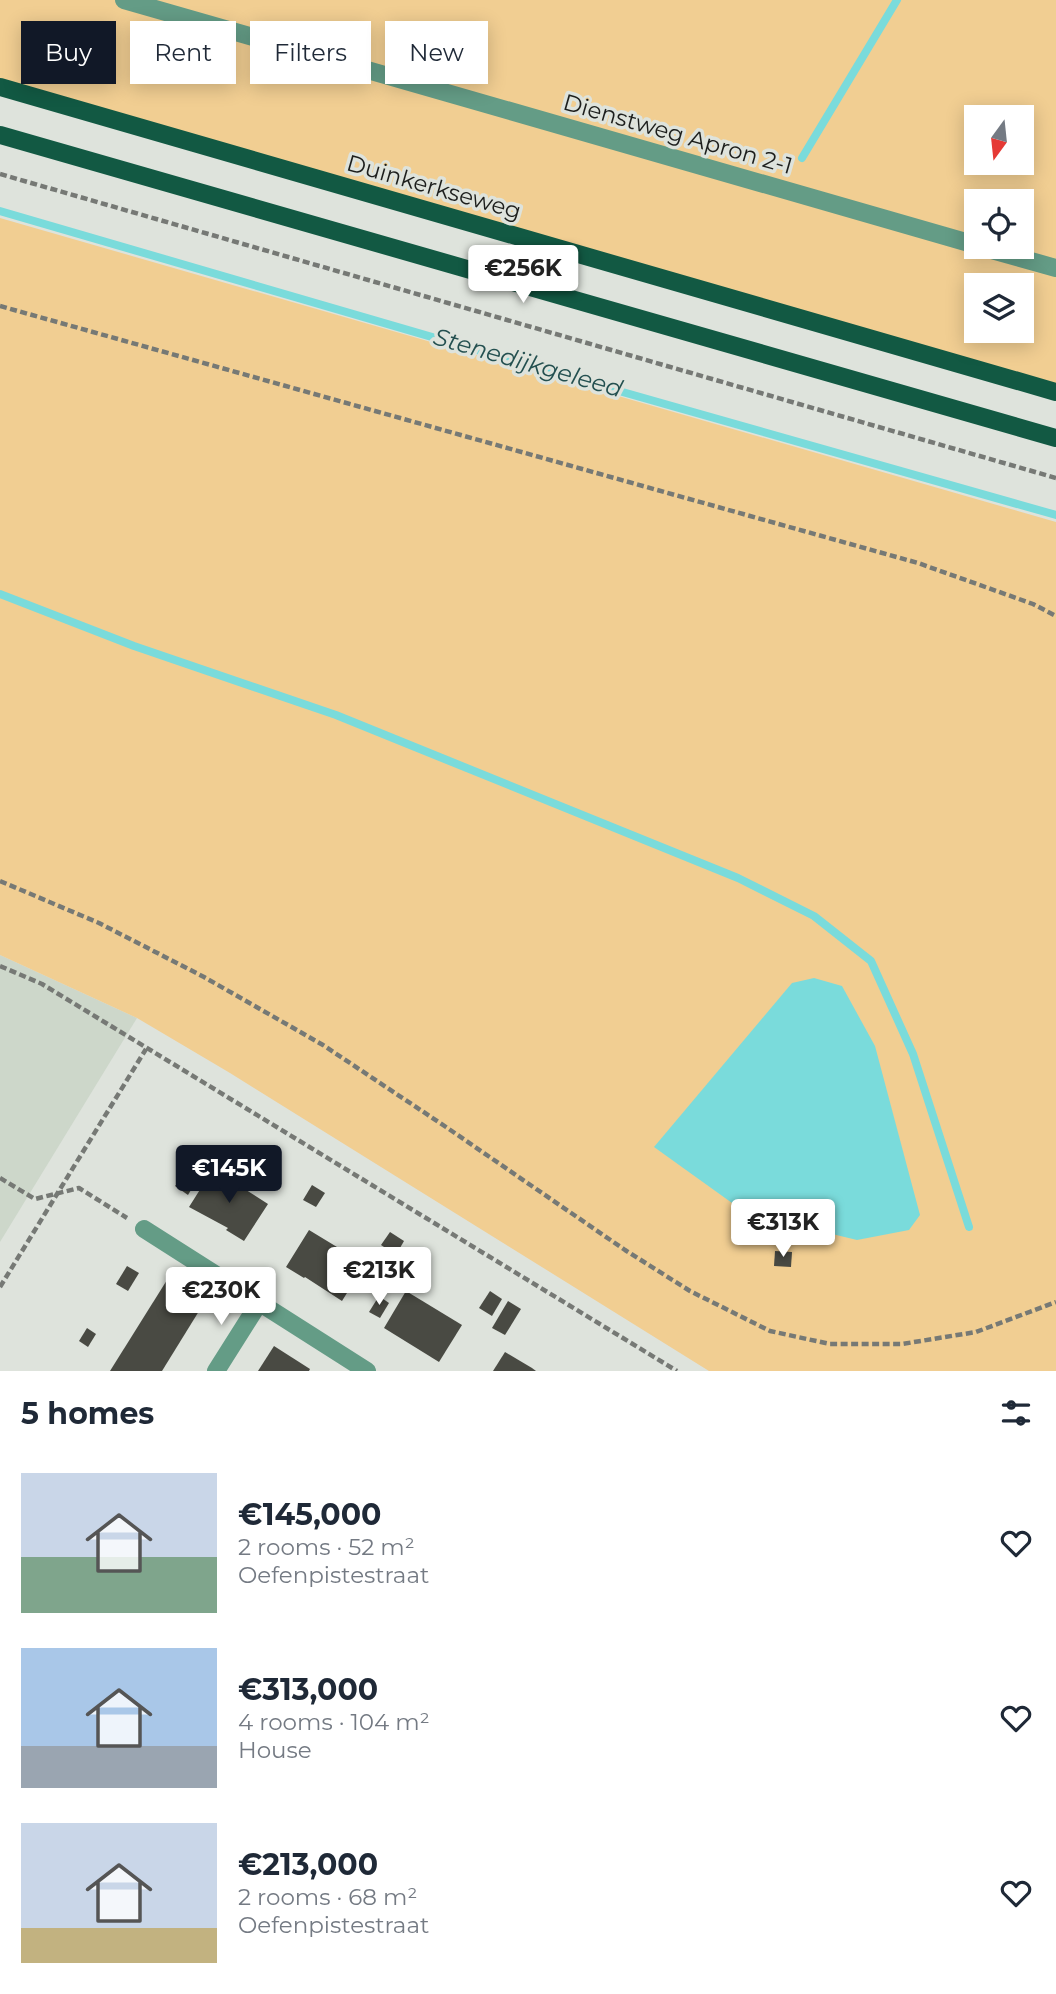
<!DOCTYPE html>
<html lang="en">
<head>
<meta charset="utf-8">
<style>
  :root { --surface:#fff; --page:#f2f2f3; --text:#1f2937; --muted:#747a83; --accent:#111827 }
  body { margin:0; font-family:Montserrat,sans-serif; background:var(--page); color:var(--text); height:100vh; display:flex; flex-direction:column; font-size:26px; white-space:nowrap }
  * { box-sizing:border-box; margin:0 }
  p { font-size:23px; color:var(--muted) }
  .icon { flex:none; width:38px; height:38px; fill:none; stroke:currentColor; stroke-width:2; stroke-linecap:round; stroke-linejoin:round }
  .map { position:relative; height:1371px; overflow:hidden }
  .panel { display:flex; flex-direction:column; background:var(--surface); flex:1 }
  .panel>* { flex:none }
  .guide { position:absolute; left:21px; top:21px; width:700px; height:63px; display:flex; gap:14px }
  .needle { width:46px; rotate:195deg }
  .tools { position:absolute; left:964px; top:105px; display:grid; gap:14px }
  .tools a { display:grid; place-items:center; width:70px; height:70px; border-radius:0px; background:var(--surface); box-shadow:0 4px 18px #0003; font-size:35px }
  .price { position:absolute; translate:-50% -60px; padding:0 16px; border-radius:7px; background:#fff; color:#222; font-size:23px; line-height:46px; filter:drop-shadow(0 2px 4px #0008) }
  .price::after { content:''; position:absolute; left:50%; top:42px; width:21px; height:16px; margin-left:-10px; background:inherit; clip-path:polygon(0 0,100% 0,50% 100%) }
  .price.selected { background:var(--accent); color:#fff }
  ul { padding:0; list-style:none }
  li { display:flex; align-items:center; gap:21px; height:175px; padding:0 21px }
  li span { display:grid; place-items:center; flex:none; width:196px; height:140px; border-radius:0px; color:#555 }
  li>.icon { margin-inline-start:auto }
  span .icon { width:84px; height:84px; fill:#fffc; stroke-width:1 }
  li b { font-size:30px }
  h2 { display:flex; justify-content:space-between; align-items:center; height:84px; padding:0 21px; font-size:30px }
  .pill { padding:0 24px; border-radius:0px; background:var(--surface); box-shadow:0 4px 18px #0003; font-size:24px; line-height:63px }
  .pill.selected { background:var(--accent); color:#fff }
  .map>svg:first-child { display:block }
  .built { fill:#cdd7ca }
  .green { fill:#f1ce92; fill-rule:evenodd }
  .water { fill:#7adbdb }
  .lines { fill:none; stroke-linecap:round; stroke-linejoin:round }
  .stream { stroke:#7adbdb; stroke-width:8 }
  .building { fill:#494a43 }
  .path { stroke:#767975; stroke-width:4.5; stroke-dasharray:7 3.5; stroke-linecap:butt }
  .minor { stroke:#649c86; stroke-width:18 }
  .major { stroke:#125943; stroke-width:18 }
  .labels { text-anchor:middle; stroke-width:7; stroke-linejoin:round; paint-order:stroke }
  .street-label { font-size:23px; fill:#1c1e1c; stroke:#dee3dc }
  .water-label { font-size:24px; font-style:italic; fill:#245050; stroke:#dee3dc }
</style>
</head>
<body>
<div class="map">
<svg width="1056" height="1371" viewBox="0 0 1056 1371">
  <rect width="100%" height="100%" fill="#dee3dc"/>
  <path class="built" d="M0 955 137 1018 0 1242Z"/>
  <g class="green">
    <path d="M0 0H1056V392L0 88ZM976 117H1022V163H976ZM976 201H1022V247H976ZM976 285H1022V331H976Z"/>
    <path d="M0 218 1056 522V1371H709L230 1073 137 1018 0 955Z"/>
  </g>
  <path class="water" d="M814 978 842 986 875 1046 920 1215 909 1230 857 1240 746 1213 654 1147 792 983Z"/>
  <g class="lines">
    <g class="stream">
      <path d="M802 158 897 0"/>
      <path d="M0 211 545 370 1056 515"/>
      <path d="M0 594 134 646 336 715 738 878 814 916 871 961 913 1054 969 1227"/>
    </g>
  </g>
  <g class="building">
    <path d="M213 1169 268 1204 244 1241 226 1230 228 1228 189 1207Z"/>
    <path d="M186 1170 198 1178 188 1195 175 1186Z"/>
    <path d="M312 1185 325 1193 316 1207 303 1200Z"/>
    <path d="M309 1230 365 1264 342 1301 305 1277 304 1278 286 1267Z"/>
    <path d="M390 1232 404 1241 396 1255 381 1245Z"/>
    <path d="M775 1251 792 1252 791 1267 774 1266Z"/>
    <path d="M127 1266 139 1273 128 1291 116 1284Z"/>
    <path d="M167 1280 204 1303 162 1371H110Z"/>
    <path d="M406 1291 462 1325 439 1362 384 1328Z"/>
    <path d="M490 1291 502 1299 492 1316 479 1308Z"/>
    <path d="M379 1296 389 1303 380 1318 369 1312Z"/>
    <path d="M508 1301 521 1309 505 1335 492 1328Z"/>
    <path d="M87 1328 96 1334 88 1347 79 1341Z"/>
    <path d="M274 1346 310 1369 309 1371H258Z"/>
    <path d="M505 1352 532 1368 536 1371H493Z"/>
  </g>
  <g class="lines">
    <g class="path">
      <path d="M0 174 1056 478"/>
      <path d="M0 306 918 563 1033 604 1056 616"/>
      <path d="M0 881 99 923 204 977 323 1045 446 1127 625 1250 690 1291 770 1331 830 1344H902L976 1332 1056 1302"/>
      <path d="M0 966 42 984 677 1371"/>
      <path d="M0 1178 35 1199 79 1188 127 1218"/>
      <path d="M0 1287 146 1049"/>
    </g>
    <g class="minor">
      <path d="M124 0 976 245"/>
      <path d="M981 247 1056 268"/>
      <path d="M144 1229 367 1371"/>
      <path d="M216 1371 259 1303"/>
    </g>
    <g class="major">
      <path d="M0 87 1056 392"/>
      <path d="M0 135 1056 438"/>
    </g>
  </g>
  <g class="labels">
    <g class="street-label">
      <text transform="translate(678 134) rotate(16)" y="8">Dienstweg Apron 2-1</text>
      <text transform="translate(434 187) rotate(16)" y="8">Duinkerkseweg</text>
    </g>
    <g class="water-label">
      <text transform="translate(528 363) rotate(16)" y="8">Stenedijkgeleed</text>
    </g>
  </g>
</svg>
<div class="tools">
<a><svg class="needle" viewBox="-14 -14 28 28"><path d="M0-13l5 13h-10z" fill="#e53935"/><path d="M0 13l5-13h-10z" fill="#747a83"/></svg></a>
<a><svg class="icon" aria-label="locate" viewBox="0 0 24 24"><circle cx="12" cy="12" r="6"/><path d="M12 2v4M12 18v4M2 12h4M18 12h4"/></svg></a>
<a><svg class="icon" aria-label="layers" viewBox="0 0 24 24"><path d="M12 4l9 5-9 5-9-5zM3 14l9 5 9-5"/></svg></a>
</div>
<b class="price" style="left:523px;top:305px">€256K</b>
<b class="price selected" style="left:229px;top:1205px">€145K</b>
<b class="price" style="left:783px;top:1259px">€313K</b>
<b class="price" style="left:379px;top:1307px">€213K</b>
<b class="price" style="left:221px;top:1327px">€230K</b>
<div class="guide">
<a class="pill selected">Buy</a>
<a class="pill">Rent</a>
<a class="pill">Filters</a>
<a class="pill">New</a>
</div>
</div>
<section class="panel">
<h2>5 homes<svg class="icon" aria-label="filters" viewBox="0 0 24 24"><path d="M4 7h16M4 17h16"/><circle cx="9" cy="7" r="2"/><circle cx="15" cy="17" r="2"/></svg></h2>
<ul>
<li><span style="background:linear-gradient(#c9d6e8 60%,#7fa58c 0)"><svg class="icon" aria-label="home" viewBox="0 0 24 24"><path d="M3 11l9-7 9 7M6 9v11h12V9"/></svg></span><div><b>€145,000</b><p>2 rooms · 52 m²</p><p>Oefenpistestraat</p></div><svg class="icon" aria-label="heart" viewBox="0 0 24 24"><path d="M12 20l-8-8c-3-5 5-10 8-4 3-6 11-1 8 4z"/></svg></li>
<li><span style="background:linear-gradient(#a9c7e8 70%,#9aa5b1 0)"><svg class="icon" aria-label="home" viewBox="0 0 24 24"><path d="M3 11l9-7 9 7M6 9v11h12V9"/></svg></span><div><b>€313,000</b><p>4 rooms · 104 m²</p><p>House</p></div><svg class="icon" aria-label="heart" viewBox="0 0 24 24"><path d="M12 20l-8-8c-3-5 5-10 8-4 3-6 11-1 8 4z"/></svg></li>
<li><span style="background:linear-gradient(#c9d6e8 75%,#c2b280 0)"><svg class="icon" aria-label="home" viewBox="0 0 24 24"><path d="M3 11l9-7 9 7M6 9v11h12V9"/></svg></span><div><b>€213,000</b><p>2 rooms · 68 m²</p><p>Oefenpistestraat</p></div><svg class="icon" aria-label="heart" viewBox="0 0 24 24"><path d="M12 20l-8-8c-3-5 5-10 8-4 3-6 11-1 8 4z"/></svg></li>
</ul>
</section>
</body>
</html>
